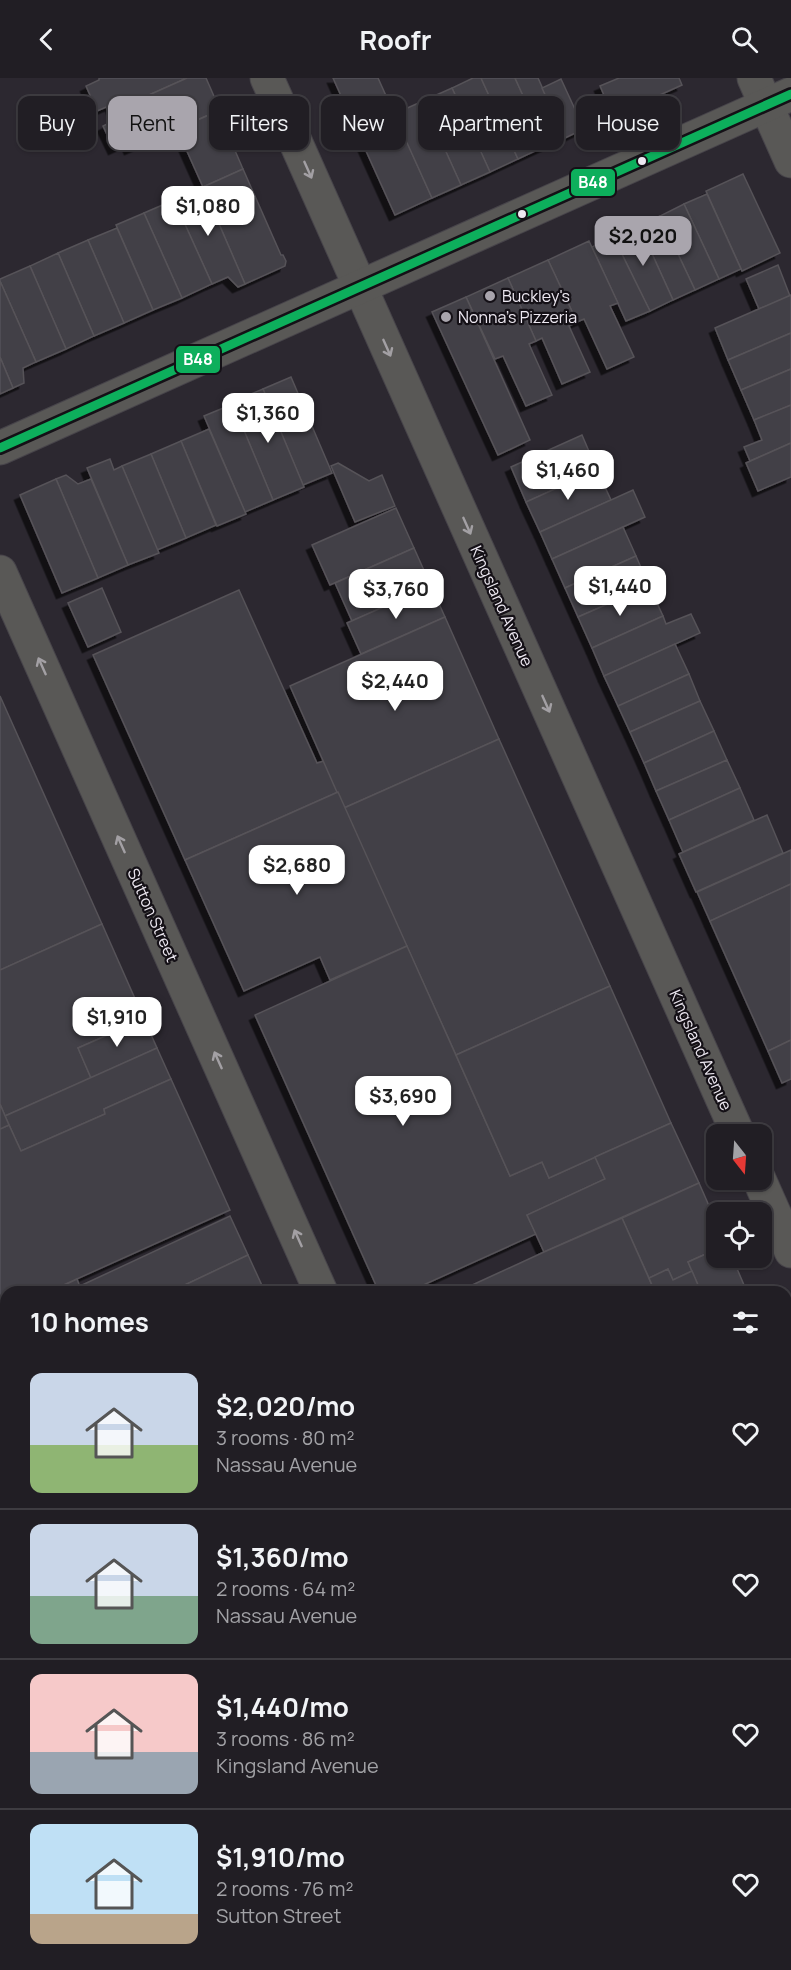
<!DOCTYPE html>
<html lang="en">
<head>
<meta charset="utf-8">
<style>
  :root { --surface:#211e24; --page:#29272c; --text:#f1f3f6; --muted:#a2a2a6; --line:#3e3c41; --accent:#a9a5ad }
  body { margin:0; font-family:Manrope,sans-serif; background:var(--page); color:var(--text); height:100vh; display:flex; flex-direction:column; font-size:22px; white-space:nowrap }
  * { box-sizing:border-box; margin:0 }
  p { font-size:20px; color:var(--muted) }
  .icon { flex:none; width:33px; height:33px; fill:none; stroke:currentColor; stroke-width:2; stroke-linecap:round; stroke-linejoin:round }
  .map { position:relative; flex:1; overflow:hidden }
  .panel { position:absolute; left:0px; top:1208px; width:792px; height:686px; display:flex; flex-direction:column; background:var(--surface); border-radius:18px 18px 0 0; box-shadow:0 2px 4px #0004,0 0 0 2px var(--line) }
  .panel>* { flex:none }
  .hud { position:absolute; left:18px; top:18px; width:756px; height:54px; display:flex; gap:12px }
  .needle { width:39px; rotate:163deg }
  .fabs { position:absolute; left:706px; top:1046px; display:grid; gap:12px }
  .fabs a { display:grid; place-items:center; width:66px; height:66px; border-radius:12px; background:var(--surface); box-shadow:0 2px 4px #0004,0 0 0 2px var(--line); font-size:30px }
  .price { position:absolute; translate:-50% -51px; padding:0 14px; border-radius:12px; background:#fff; color:#222; font-size:20px; line-height:39px; filter:drop-shadow(0 2px 3px #0008) }
  .price::after { content:''; position:absolute; left:50%; top:36px; width:18px; height:14px; margin-left:-9px; background:inherit; clip-path:polygon(0 0,100% 0,50% 100%) }
  .price.selected { background:var(--accent); color:#111 }
  ul { padding:0; list-style:none }
  li { display:flex; align-items:center; gap:18px; height:150px; padding:0 30px }
  li+li { border-top:2px solid var(--line) }
  li span { display:grid; place-items:center; flex:none; width:168px; height:120px; border-radius:12px; color:#555 }
  li>.icon { margin-inline-start:auto }
  span .icon { width:72px; height:72px; fill:#fffc; stroke-width:1 }
  li b { font-size:26px }
  h2 { display:flex; justify-content:space-between; align-items:center; height:72px; padding:0 30px; font-size:26px }
  .tag { padding:0 21px; border-radius:12px; background:var(--surface); box-shadow:0 2px 4px #0004,0 0 0 2px var(--line); font-size:21px; line-height:54px }
  .tag.selected { background:var(--accent); color:#111 }
  header { display:flex; justify-content:space-between; align-items:center; height:78px; padding:0 30px; background:var(--surface); font-size:27px; font-weight:700 }
  .map>svg:first-child { display:block }
  .building { fill:#434046; stroke:#565359; stroke-width:1.5; filter:url(#shadow) }
  .lines { fill:none; stroke-linecap:round; stroke-linejoin:round }
  .lane-casing { stroke:#47444a; stroke-width:23 }
  .street-casing { stroke:#47444a; stroke-width:35 }
  .secondary-casing { stroke:#47444a; stroke-width:35 }
  .lane { stroke:#595856; stroke-width:21 }
  .street { stroke:#595856; stroke-width:33 }
  .secondary { stroke:#636260; stroke-width:33 }
  .bus-1-casing { stroke:#141016; stroke-width:14 }
  .bus-1 { stroke:#0daf5c; stroke-width:9 }
  .oneway { stroke:#a3a0a4 }
  .bus-dot { fill:#ede8f1; stroke:#141016; stroke-width:2 }
  .poi-dot { fill:#a9a5ad; stroke:#141016; stroke-width:2 }
  .labels { text-anchor:middle; stroke-width:4.5; stroke-linejoin:round; paint-order:stroke }
  .poi-label { font-size:16px; fill:#ede8f1; stroke:#141016; text-anchor:start }
  .street-label { font-size:16px; fill:#ede8f1; stroke:#141016 }
  .line-badge { stroke:#141016; stroke-width:2 }
  .badge-label { font-size:16px; text-anchor:middle; font-weight:bold; fill:#fff }
</style>
</head>
<body>
<header><svg class="icon" aria-label="back" viewBox="0 0 24 24"><path d="M15 5l-7 7 7 7"/></svg>Roofr<svg class="icon" aria-label="search" viewBox="0 0 24 24"><circle cx="10" cy="10" r="6"/><path d="M15 15l6 6"/></svg></header>
<div class="map">
<svg width="791" height="1892" viewBox="0 0 791 1892">
  <defs>
    <filter id="shadow"><feDropShadow dx="-5.5" dy="5.5" stdDeviation="0" flood-color="#0009"/></filter>
  </defs>
  <rect width="100%" height="100%" fill="#2c2830"/>
  <g class="building">
    <path d="M99 0H187L113 33 111 27 97 33 86 8 99 2Z"/>
    <path d="M187 0H206L220 32 130 71 127 65 114 71 103 48 117 41 113 33Z"/>
    <path d="M333 0H378L432 120 395 137Z"/>
    <path d="M473 0H481L518 81 490 94 452 10Z"/>
    <path d="M481 0H515L546 68 518 81Z"/>
    <path d="M515 0H538L565 60 546 68Z"/>
    <path d="M619 0H679L682 7 613 38 600 8Z"/>
    <path d="M561 1 584 51 565 60 542 10Z"/>
    <path d="M452 10 490 94 461 107 423 23Z"/>
    <path d="M423 23 461 107 432 120 394 36Z"/>
    <path d="M218 33 243 91 203 109 177 51Z"/>
    <path d="M243 91 281 177H283L286 183 285 188 245 206 203 109Z"/>
    <path d="M743 96 780 175 742 193 706 113Z"/>
    <path d="M203 109 245 206 238 209 228 199 212 206 174 122Z"/>
    <path d="M707 116 741 191 719 201 684 126Z"/>
    <path d="M174 122 212 206 182 220 144 135Z"/>
    <path d="M684 126 719 201 695 212 660 138Z"/>
    <path d="M144 135 182 220 153 232 116 147Z"/>
    <path d="M660 138 695 212 673 222 639 147Z"/>
    <path d="M639 147 673 222 650 233 613 158Z"/>
    <path d="M117 150 153 232 124 245 88 162Z"/>
    <path d="M613 158 650 233 626 243 592 169Z"/>
    <path d="M88 162 124 245 94 258 58 175Z"/>
    <path d="M589 163 618 225 610 228 634 279 607 291 584 241 577 244 548 182Z"/>
    <path d="M58 175 94 258 66 271 30 188Z"/>
    <path d="M548 182 577 244 569 248 590 294 562 306 542 260 536 263 508 200Z"/>
    <path d="M778 187 790 218 759 231 746 201Z"/>
    <path d="M30 188 66 271 36 284 0 203V201Z"/>
    <path d="M508 200 536 263 529 266 552 317 526 328 503 278 495 281 466 219Z"/>
    <path d="M0 203 36 284 23 290 24 305 13 310 0 279Z"/>
    <path d="M791 217V255L728 282 715 250Z"/>
    <path d="M466 219 530 362 498 377 432 234Z"/>
    <path d="M791 255V291L741 312 728 282Z"/>
    <path d="M0 279 13 310 0 316Z"/>
    <path d="M791 291V327L754 342 741 312Z"/>
    <path d="M291 299 332 395 303 407 263 311Z"/>
    <path d="M263 311 304 409 273 422 232 324Z"/>
    <path d="M233 326 273 422 245 434 204 338Z"/>
    <path d="M791 327V365L750 383 744 369 762 362 754 342Z"/>
    <path d="M209 351 246 436 217 448 181 363Z"/>
    <path d="M582 357 597 392 526 424 511 389Z"/>
    <path d="M181 363 216 447 186 460 151 376Z"/>
    <path d="M791 365V399L758 413 746 385Z"/>
    <path d="M151 376 186 460 157 472 122 388Z"/>
    <path d="M110 381 114 392 122 388 159 475 128 487 87 390Z"/>
    <path d="M338 385 369 403 382 397 395 428 355 444 331 388Z"/>
    <path d="M597 392 611 422 540 454 526 424Z"/>
    <path d="M66 397 78 406 91 401 128 487 98 500 56 401Z"/>
    <path d="M56 401 98 500 62 515 20 417Z"/>
    <path d="M633 412 645 439 552 481 540 454Z"/>
    <path d="M396 430 414 470 330 507 312 467Z"/>
    <path d="M623 449 636 478 565 510 552 481Z"/>
    <path d="M414 470 431 508 352 543 335 505Z"/>
    <path d="M636 478 649 508 578 539 565 510Z"/>
    <path d="M431 508 445 539 361 576 347 545Z"/>
    <path d="M649 508 663 538 592 570 578 539Z"/>
    <path d="M102 510 121 554 88 569 68 525Z"/>
    <path d="M239 512 317 685 324 683 338 714 185 782 93 577Z"/>
    <path d="M691 536 700 555 604 598 592 570 663 538 666 546Z"/>
    <path d="M445 539 499 661 344 730 290 608Z"/>
    <path d="M675 566 689 596 618 628 604 598Z"/>
    <path d="M689 596 700 623 630 654 618 628Z"/>
    <path d="M0 618 102 846 0 892Z"/>
    <path d="M700 623 714 653 644 685 630 654Z"/>
    <path d="M714 653 727 682 656 713 644 685Z"/>
    <path d="M499 661 610 908 456 977 344 730Z"/>
    <path d="M727 682 740 710 669 742 656 713Z"/>
    <path d="M740 710 754 742 683 774 669 742Z"/>
    <path d="M338 714 407 868 330 902 320 879 244 913 185 782Z"/>
    <path d="M767 737 783 775 696 814 679 776Z"/>
    <path d="M791 772V806L710 843 697 814Z"/>
    <path d="M791 806V962L768 973 710 843Z"/>
    <path d="M102 846 144 941 78 970 91 1000 5 1038 0 1026V892Z"/>
    <path d="M407 868 510 1098 542 1084 549 1100 595 1079 605 1101 527 1137 536 1156 408 1214H379L255 937Z"/>
    <path d="M610 908 671 1045 549 1100 542 1084 510 1098 456 977Z"/>
    <path d="M144 941 157 970 91 1000 78 970Z"/>
    <path d="M791 962V1001L782 1005 768 973Z"/>
    <path d="M157 970 171 1001 104 1031 105 1036 21 1073 5 1038Z"/>
    <path d="M171 1001 230 1132 48 1214H6V1232L0 1235V1051L9 1047 21 1073 105 1036 104 1031Z"/>
    <path d="M0 1026 9 1047 0 1051Z"/>
    <path d="M671 1045 699 1105 544 1174 527 1137 605 1101 595 1079Z"/>
    <path d="M699 1105 717 1146V1171L688 1184 692 1193 673 1202 668 1191 649 1200 622 1140Z"/>
    <path d="M230 1138 248 1177 170 1214H82L80 1208Z"/>
    <path d="M622 1140 655 1214H457L544 1174Z"/>
    <path d="M717 1171V1179H732L747 1214H701L688 1184Z"/>
    <path d="M248 1177 265 1214H170Z"/>
    <path d="M668 1191 673 1202 692 1193 701 1214H655L649 1200Z"/>
    <path d="M77 1201 82 1214H50Z"/>
    <path d="M6 1234V1289L0 1292V1237Z"/>
    <path d="M6 1289V1380L0 1383V1292Z"/>
    <path d="M6 1380V1452L0 1439V1383Z"/>
    <path d="M786 1718 791 1729V1892H740L738 1887H786Z"/>
    <path d="M306 1887H382L384 1892H308Z"/>
  </g>
  <g class="lines">
    <defs>
      <g id="lane">
        <path d="M272 1887 275 1892"/>
        <path d="M423 1887 425 1892"/>
      </g>
      <g id="street">
        <path d="M267 0 738 1056"/>
        <path d="M754 0 791 83"/>
        <path d="M0 370 791 16"/>
        <path d="M0 494 321 1214"/>
        <path d="M759 1101 791 1173"/>
        <path d="M0 1562 6 1575"/>
      </g>
      <g id="secondary">
        <path d="M786 1279 791 1277"/>
        <path d="M0 1631 6 1629"/>
      </g>
    </defs>
    <use href="#lane" class="lane-casing"/>
    <use href="#street" class="street-casing"/>
    <use href="#secondary" class="secondary-casing"/>
    <use href="#lane" class="lane"/>
    <use href="#street" class="street"/>
    <use href="#secondary" class="secondary"/>
    <defs>
      <path id="bus-1" d="M0 370 791 16"/>
    </defs>
    <use href="#bus-1" class="bus-1-casing"/>
    <use href="#bus-1" class="bus-1"/>
  </g>
  <defs><path id="oneway-shaft" d="M-6 0H5M1.5-3L5.5 0L1.5 3" fill="none" stroke-width="1.6" stroke-linecap="round" stroke-linejoin="round" transform="scale(1.5)"/></defs>
  <g class="oneway">
    <use href="#oneway-shaft" transform="translate(308 92) rotate(66)"/>
    <use href="#oneway-shaft" transform="translate(387 270) rotate(66)"/>
    <use href="#oneway-shaft" transform="translate(467 448) rotate(66)"/>
    <use href="#oneway-shaft" transform="translate(42 588) rotate(-114)"/>
    <use href="#oneway-shaft" transform="translate(546 626) rotate(66)"/>
    <use href="#oneway-shaft" transform="translate(121 766) rotate(-114)"/>
    <use href="#oneway-shaft" transform="translate(218 982) rotate(-114)"/>
    <use href="#oneway-shaft" transform="translate(298 1160) rotate(-114)"/>
  </g>
  <g class="bus-dot">
    <circle cx="642" cy="83" r="5"/>
    <circle cx="522" cy="136" r="5"/>
  </g>
  <g class="poi-dot">
    <circle cx="490" cy="218" r="6"/>
    <circle cx="446" cy="239" r="6"/>
  </g>
  <g class="labels">
    <g class="poi-label">
      <text x="502" y="224">Buckley's</text>
      <text x="458" y="245">Nonna's Pizzeria</text>
    </g>
    <g class="street-label">
      <text transform="translate(502 528) rotate(66)" y="6">Kingsland Avenue</text>
      <text transform="translate(153 837) rotate(66)" y="6">Sutton Street</text>
      <text transform="translate(701 972) rotate(66)" y="6">Kingsland Avenue</text>
    </g>
  </g>
  <g class="line-badge">
    <rect x="570" y="90" width="46" height="29" rx="6" fill="#0daf5c"/>
    <rect x="175" y="267" width="46" height="29" rx="6" fill="#0daf5c"/>
  </g>
  <g class="badge-label">
    <text x="593" y="110">B48</text>
    <text x="198" y="287">B48</text>
  </g>
</svg>
<div class="fabs">
<a><svg class="needle" viewBox="-14 -14 28 28"><path d="M0-13l5 13h-10z" fill="#e53935"/><path d="M0 13l5-13h-10z" fill="#a2a2a6"/></svg></a>
<a><svg class="icon" aria-label="locate" viewBox="0 0 24 24"><circle cx="12" cy="12" r="6"/><path d="M12 2v4M12 18v4M2 12h4M18 12h4"/></svg></a>
</div>
<b class="price" style="left:208px;top:159px">$1,080</b>
<b class="price selected" style="left:643px;top:189px">$2,020</b>
<b class="price" style="left:268px;top:366px">$1,360</b>
<b class="price" style="left:568px;top:423px">$1,460</b>
<b class="price" style="left:620px;top:539px">$1,440</b>
<b class="price" style="left:396px;top:542px">$3,760</b>
<b class="price" style="left:395px;top:634px">$2,440</b>
<b class="price" style="left:297px;top:818px">$2,680</b>
<b class="price" style="left:117px;top:970px">$1,910</b>
<b class="price" style="left:403px;top:1049px">$3,690</b>
<div class="hud">
<a class="tag">Buy</a>
<a class="tag selected">Rent</a>
<a class="tag">Filters</a>
<a class="tag">New</a>
<a class="tag">Apartment</a>
<a class="tag">House</a>
</div>
<section class="panel">
<h2>10 homes<svg class="icon" aria-label="filters" viewBox="0 0 24 24"><path d="M4 7h16M4 17h16"/><circle cx="9" cy="7" r="2"/><circle cx="15" cy="17" r="2"/></svg></h2>
<ul>
<li><span style="background:linear-gradient(#c9d6e8 60%,#8fb573 0)"><svg class="icon" aria-label="home" viewBox="0 0 24 24"><path d="M3 11l9-7 9 7M6 9v11h12V9"/></svg></span><div><b>$2,020/mo</b><p>3 rooms · 80 m²</p><p>Nassau Avenue</p></div><svg class="icon" aria-label="heart" viewBox="0 0 24 24"><path d="M12 20l-8-8c-3-5 5-10 8-4 3-6 11-1 8 4z"/></svg></li>
<li><span style="background:linear-gradient(#c9d6e8 60%,#7fa58c 0)"><svg class="icon" aria-label="home" viewBox="0 0 24 24"><path d="M3 11l9-7 9 7M6 9v11h12V9"/></svg></span><div><b>$1,360/mo</b><p>2 rooms · 64 m²</p><p>Nassau Avenue</p></div><svg class="icon" aria-label="heart" viewBox="0 0 24 24"><path d="M12 20l-8-8c-3-5 5-10 8-4 3-6 11-1 8 4z"/></svg></li>
<li><span style="background:linear-gradient(#f6c9c9 65%,#9aa5b1 0)"><svg class="icon" aria-label="home" viewBox="0 0 24 24"><path d="M3 11l9-7 9 7M6 9v11h12V9"/></svg></span><div><b>$1,440/mo</b><p>3 rooms · 86 m²</p><p>Kingsland Avenue</p></div><svg class="icon" aria-label="heart" viewBox="0 0 24 24"><path d="M12 20l-8-8c-3-5 5-10 8-4 3-6 11-1 8 4z"/></svg></li>
<li><span style="background:linear-gradient(#bfe0f5 75%,#b9a48a 0)"><svg class="icon" aria-label="home" viewBox="0 0 24 24"><path d="M3 11l9-7 9 7M6 9v11h12V9"/></svg></span><div><b>$1,910/mo</b><p>2 rooms · 76 m²</p><p>Sutton Street</p></div><svg class="icon" aria-label="heart" viewBox="0 0 24 24"><path d="M12 20l-8-8c-3-5 5-10 8-4 3-6 11-1 8 4z"/></svg></li>
</ul>
</section>
</div>
</body>
</html>
